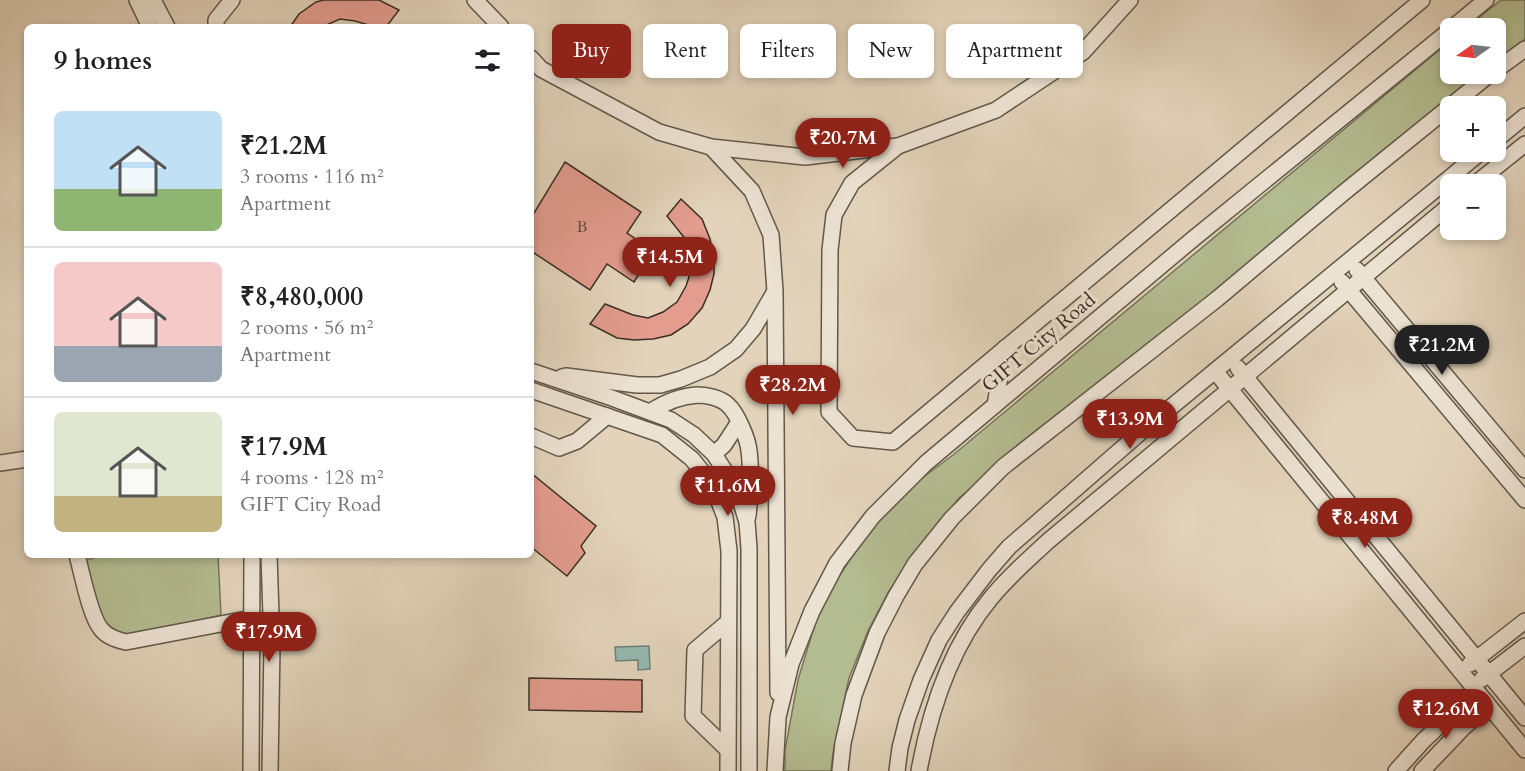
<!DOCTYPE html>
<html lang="en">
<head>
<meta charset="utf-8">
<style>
  :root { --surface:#fff; --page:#f2f2f2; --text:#202124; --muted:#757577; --line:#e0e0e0; --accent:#8f2418 }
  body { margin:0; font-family:Cardo,serif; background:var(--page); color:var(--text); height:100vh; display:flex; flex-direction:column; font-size:22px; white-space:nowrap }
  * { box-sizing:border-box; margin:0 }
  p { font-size:20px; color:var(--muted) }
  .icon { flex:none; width:33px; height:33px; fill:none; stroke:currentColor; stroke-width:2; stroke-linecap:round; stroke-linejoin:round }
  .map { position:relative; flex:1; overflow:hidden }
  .panel { position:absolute; left:24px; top:24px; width:510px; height:534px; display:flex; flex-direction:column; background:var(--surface); border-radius:9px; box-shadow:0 3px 9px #0003 }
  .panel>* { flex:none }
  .guide { position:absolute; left:552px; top:24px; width:570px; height:54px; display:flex; gap:12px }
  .needle { width:39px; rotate:256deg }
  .buttons { position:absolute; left:1440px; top:18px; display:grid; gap:12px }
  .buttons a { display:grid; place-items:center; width:66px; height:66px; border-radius:9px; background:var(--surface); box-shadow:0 3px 9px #0003; font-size:30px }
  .price { position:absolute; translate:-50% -51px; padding:0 14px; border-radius:21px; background:var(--accent); color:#fff; font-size:20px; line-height:39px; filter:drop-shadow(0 2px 3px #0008) }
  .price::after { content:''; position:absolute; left:50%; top:36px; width:18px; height:14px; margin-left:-9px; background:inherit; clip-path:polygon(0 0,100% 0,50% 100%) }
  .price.current { background:#222; color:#fff }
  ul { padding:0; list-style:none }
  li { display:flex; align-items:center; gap:18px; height:150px; padding:0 30px }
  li+li { border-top:2px solid var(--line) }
  li span { display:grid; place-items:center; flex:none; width:168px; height:120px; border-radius:9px; color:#555 }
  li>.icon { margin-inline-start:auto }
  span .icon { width:72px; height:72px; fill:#fffc; stroke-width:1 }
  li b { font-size:26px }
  h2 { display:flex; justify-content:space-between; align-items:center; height:72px; padding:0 30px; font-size:26px }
  .tag { padding:0 21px; border-radius:9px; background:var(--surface); box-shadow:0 3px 9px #0003; font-size:21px; line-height:54px }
  .tag.current { background:var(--accent); color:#fff }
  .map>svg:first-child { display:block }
  .green { fill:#b3bc90; stroke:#76765a; stroke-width:1.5 }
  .water { fill:#95b8af; stroke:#708178; stroke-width:1.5 }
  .building { fill:#e39c8e; stroke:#392f25; stroke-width:1.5 }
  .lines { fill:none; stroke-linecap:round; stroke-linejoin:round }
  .minor-casing { stroke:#63584a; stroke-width:18 }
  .minor { stroke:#ece2d2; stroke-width:15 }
  .labels { text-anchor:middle; stroke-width:6; stroke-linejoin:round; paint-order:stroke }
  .number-label { font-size:16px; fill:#644a3f }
  .street-label { font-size:20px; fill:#392f25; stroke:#ece2d2 }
</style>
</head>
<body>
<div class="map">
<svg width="1525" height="771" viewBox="0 0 1525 771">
  <rect width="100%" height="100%" fill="#e2d3ba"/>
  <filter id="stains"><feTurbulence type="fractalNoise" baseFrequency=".00333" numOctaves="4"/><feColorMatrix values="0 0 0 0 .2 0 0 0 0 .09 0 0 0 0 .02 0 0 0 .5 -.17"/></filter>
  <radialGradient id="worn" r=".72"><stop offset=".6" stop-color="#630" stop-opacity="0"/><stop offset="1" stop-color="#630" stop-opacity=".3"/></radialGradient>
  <g class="green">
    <path d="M1501 0H1525V39L1496 61V28H1466Z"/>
    <path d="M1450 41V74H1479L1102 383 959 498 923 544 889 591 868 631 849 678 833 753 831 771H785V750L798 680 818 614 838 578 862 541 901 494 953 455Z"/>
    <path d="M105 555H218L221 615 131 636C123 635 115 634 109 628 98 618 91 575 86 560Z"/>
  </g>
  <path class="water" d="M649 646 650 669 638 670V660L616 661 615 647Z"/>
  <g class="building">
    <path d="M324 0H379L399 10 386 27H375L355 21 340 19 322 27H290L299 14 316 2Z"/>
    <path d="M565 162 641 212 627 233 654 251 634 282 607 264 590 290 531 251V218Z"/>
    <path d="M681 199 702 219 710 239 714 257V274L710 290 702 308 688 324 671 335 653 339 634 340 617 338 590 324 605 304 633 315 648 318 663 312 677 302 686 286 691 271 692 257 687 241 667 216Z"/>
    <path d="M531 473 596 526 581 546 585 553 567 576 531 547Z"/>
    <path d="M529 678 642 680V712L529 710Z"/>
  </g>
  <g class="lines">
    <defs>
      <g id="minor">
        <path d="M137 0 150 27"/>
        <path d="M153 0 167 27"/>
        <path d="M475 0 501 27"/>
        <path d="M216 27V20L232 0"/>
        <path d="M1452 28 1486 0"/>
        <path d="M531 58 541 69 659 132 711 147 805 157 898 146 996 110 1083 52 1130 0"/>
        <path d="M1496 70 1525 49"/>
        <path d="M1496 140 1525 116"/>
        <path d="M898 146 852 183 834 215 830 250 829 412 853 438 893 442 1422 0"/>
        <path d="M711 147 752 191 771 235 775 291 778 693"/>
        <path d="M1475 184 1525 144"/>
        <path d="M1357 270 1525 470"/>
        <path d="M1342 282 1525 500"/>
        <path d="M1238 368 1525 718"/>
        <path d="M531 371 612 398 671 420 694 435 714 454 728 476 739 496 747 522 749 548V771"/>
        <path d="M1215 371 1525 750"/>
        <path d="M562 377 566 376 637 385H660L681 379 710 367 736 349 753 329 774 293"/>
        <path d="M531 390 662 435 692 459 712 484 725 517 729 551 728 771"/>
        <path d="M995 405 1005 348"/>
        <path d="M650 412C665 402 680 396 698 395 707 395 721 398 728 405 737 413 748 439 749 451 752 472 750 495 748 516"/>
        <path d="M531 436 559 448 577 441 607 416"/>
        <path d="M714 454 724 445 739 422"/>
        <path d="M0 463 27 459"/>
        <path d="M77 555C82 573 90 616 101 629 107 637 117 640 126 642L252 618"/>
        <path d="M269 555 272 645 270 771"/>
        <path d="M1470 664 1525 621"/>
        <path d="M1482 679 1525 646"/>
        <path d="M727 749 693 716 695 650 728 622"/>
        <path d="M251 771 252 555"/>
        <path d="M775 771 778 717 791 664 812 611 837 563 873 516 926 463 1193 239 1450 30"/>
        <path d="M840 771 843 743 854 695 877 633 896 596 915 564 952 518 1003 467 1217 299 1342 194 1490 74"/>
        <path d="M897 771 900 748 907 720 921 680 939 640 957 612 989 570 1009 547 1142 431 1481 152"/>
        <path d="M919 771C930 710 951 646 991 598 1008 577 1028 560 1047 542L1450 205"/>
        <path d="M1396 771 1423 741 1476 690"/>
        <path d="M1422 771 1462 729 1488 705"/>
      </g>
    </defs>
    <use href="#minor" class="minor-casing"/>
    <use href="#minor" class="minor"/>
  </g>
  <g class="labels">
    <g class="number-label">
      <text x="582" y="232">B</text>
    </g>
    <g class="street-label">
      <text transform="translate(1038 342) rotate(-40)" y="7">GIFT City Road</text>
    </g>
  </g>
  <rect width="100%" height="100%" filter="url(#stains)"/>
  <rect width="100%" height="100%" fill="url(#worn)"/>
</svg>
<div class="buttons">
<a><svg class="needle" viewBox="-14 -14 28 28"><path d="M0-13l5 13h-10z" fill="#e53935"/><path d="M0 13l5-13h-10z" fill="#757577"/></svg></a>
<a>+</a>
<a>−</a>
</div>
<b class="price" style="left:843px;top:169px">₹20.7M</b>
<b class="price" style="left:670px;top:288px">₹14.5M</b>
<b class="price current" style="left:1442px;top:376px">₹21.2M</b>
<b class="price" style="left:793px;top:416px">₹28.2M</b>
<b class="price" style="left:1130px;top:450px">₹13.9M</b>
<b class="price" style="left:728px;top:517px">₹11.6M</b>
<b class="price" style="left:1365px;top:549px">₹8.48M</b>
<b class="price" style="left:269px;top:663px">₹17.9M</b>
<b class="price" style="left:1446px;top:740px">₹12.6M</b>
<div class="guide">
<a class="tag current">Buy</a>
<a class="tag">Rent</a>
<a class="tag">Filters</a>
<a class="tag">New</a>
<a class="tag">Apartment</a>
</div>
<section class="panel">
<h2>9 homes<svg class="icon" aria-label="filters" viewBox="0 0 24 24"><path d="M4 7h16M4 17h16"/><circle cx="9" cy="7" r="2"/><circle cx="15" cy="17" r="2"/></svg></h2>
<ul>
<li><span style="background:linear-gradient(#bfe0f5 65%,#8fb573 0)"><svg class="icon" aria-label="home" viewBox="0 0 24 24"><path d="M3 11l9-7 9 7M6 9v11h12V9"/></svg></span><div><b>₹21.2M</b><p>3 rooms · 116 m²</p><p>Apartment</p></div></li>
<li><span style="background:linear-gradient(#f6c9c9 70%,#9aa5b1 0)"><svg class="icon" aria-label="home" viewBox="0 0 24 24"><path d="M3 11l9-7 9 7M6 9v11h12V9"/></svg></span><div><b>₹8,480,000</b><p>2 rooms · 56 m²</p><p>Apartment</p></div></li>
<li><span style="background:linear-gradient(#dfe7d0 70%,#c2b280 0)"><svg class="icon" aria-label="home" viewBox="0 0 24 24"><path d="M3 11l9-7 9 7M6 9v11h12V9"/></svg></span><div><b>₹17.9M</b><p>4 rooms · 128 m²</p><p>GIFT City Road</p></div></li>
</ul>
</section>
</div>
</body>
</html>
